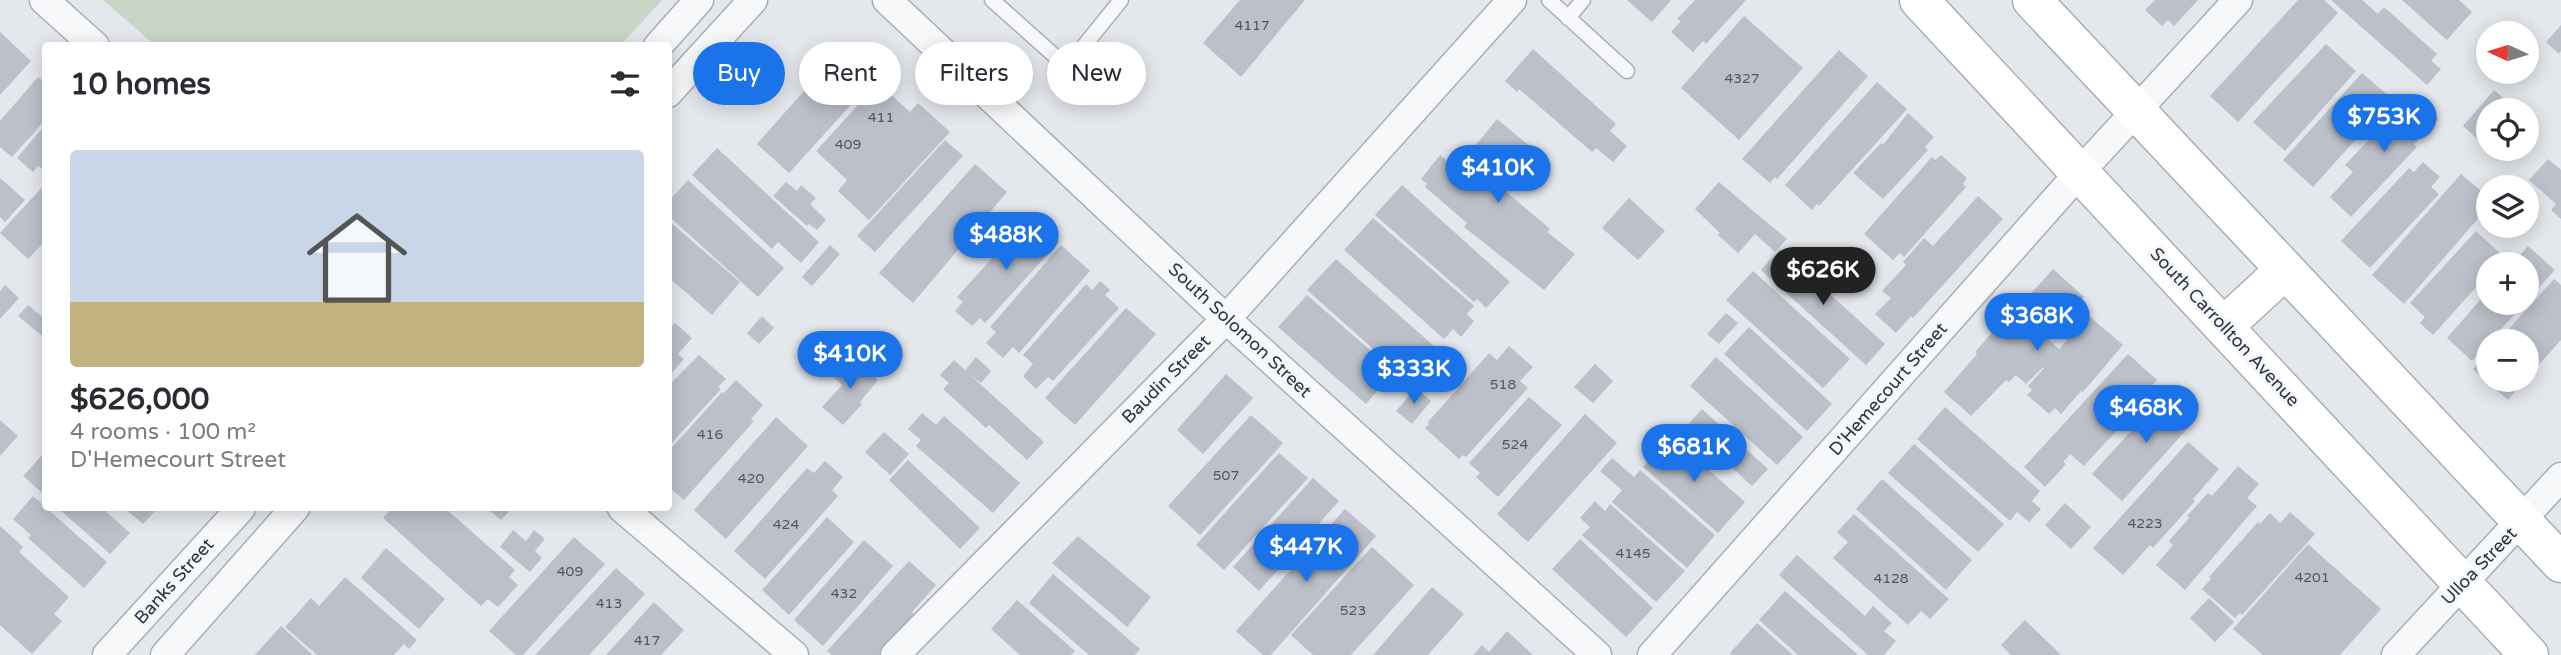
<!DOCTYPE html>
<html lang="en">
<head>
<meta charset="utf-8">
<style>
  :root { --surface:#fff; --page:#f7f7f7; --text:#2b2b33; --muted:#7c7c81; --accent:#1a73e8 }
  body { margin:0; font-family:"Varela Round",sans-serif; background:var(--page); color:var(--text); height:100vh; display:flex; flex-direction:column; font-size:26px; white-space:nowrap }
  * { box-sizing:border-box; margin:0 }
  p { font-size:23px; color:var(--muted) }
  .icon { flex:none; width:38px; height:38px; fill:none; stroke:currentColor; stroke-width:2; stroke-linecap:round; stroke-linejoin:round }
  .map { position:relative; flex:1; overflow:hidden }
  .sheet { position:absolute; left:42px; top:42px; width:630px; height:469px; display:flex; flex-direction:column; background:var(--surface); border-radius:7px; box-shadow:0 4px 18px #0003 }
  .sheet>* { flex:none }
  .guide { position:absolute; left:693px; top:42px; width:665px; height:63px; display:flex; gap:14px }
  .needle { width:46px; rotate:274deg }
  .tools { position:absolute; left:2476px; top:21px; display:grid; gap:14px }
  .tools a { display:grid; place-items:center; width:63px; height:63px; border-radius:50%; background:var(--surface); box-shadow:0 4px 18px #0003; font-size:35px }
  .price { position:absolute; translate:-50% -60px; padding:0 16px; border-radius:24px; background:var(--accent); color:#fff; font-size:23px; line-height:46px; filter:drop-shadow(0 2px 4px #0008) }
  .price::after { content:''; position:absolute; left:50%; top:42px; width:21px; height:16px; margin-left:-10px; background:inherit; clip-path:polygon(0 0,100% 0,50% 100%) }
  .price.current { background:#222; color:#fff }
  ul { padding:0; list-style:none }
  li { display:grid; align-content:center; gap:14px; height:371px; padding:0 28px }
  li span { display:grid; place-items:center; height:217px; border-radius:7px; color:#555 }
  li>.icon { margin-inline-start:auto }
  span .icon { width:126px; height:126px; fill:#fffc; stroke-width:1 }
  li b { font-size:30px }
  h2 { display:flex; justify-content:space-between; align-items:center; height:84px; padding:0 28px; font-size:30px }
  .chip { padding:0 24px; border-radius:32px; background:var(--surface); box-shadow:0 4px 18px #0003; font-size:24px; line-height:63px }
  .chip.current { background:var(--accent); color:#fff }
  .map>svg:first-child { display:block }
  .green { fill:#c9d6c5 }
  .building { fill:#bbc0ca }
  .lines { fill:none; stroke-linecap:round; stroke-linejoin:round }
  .lane-casing { stroke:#a9aeb7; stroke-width:17 }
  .street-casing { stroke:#a9aeb7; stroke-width:31 }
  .secondary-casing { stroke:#a9aeb7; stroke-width:41 }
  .lane { stroke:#f7f8fa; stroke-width:14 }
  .street { stroke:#f7f8fa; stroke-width:28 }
  .secondary { stroke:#fff; stroke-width:38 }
  .labels { text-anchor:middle; stroke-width:6; stroke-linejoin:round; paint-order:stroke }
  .number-label { font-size:14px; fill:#4f5766 }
  .street-label { font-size:18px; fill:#2b3445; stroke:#f4f6f9 }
</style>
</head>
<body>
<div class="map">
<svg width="2561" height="655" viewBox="0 0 2561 655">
  <rect width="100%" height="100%" fill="#e4e7ec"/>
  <path class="green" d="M103 0H662L621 45 156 46Z"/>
  <g class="building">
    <path d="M1240 0H1305L1241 77 1203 43Z"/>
    <path d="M1627 0H1671L1652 22Z"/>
    <path d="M1695 0H1746L1706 44 1703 41 1693 52 1671 32 1681 21 1677 19Z"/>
    <path d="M2155 0H2198L2174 26 2168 20 2162 26 2145 10Z"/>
    <path d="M2298 0H2324L2338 13 2238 122 2210 96Z"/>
    <path d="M2331 0H2362L2378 14 2384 7 2437 54 2431 61 2441 69 2427 85Z"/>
    <path d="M2402 0H2459L2472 12 2447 40Z"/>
    <path d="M1744 16 1803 68 1739 140 1681 88Z"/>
    <path d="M2561 25V51L2559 54 2546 42Z"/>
    <path d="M0 32 31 61 0 95Z"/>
    <path d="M2326 44 2356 71 2285 151 2253 122Z"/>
    <path d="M844 46 877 76 789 173 757 144Z"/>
    <path d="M1533 49 1616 124 1610 131 1627 146 1613 162 1596 148 1592 152 1519 89 1517 92 1505 81Z"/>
    <path d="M1839 50 1868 76 1777 179 1775 177 1770 183 1742 159Z"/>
    <path d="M2362 73 2392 99 2313 187 2283 160Z"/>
    <path d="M38 77 46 83V119L12 157 0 147V121Z"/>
    <path d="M1877 82 1907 109 1819 206 1817 204 1812 210 1785 185Z"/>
    <path d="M878 83 910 112 918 103 950 132 869 220 838 191 847 180 816 151Z"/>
    <path d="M2494 90 2515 108 2488 110V138L2483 144 2463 126Z"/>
    <path d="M2413 94 2438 119 2414 144 2417 147 2351 217 2330 197 2353 172 2345 165Z"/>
    <path d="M1908 113 1934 137 1925 147 1928 150 1883 199 1853 173 1881 143 1883 145Z"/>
    <path d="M1497 119 1532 148 1499 186 1550 229 1547 232 1575 254 1544 290 1464 227 1467 223 1425 187 1427 184 1421 179 1440 155 1447 161 1456 150 1465 158Z"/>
    <path d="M46 124V172L38 166 33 172 17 158Z"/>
    <path d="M945 140 963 156 875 252 857 236Z"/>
    <path d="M717 148 819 242 801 263 778 242 772 249 692 175Z"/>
    <path d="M1941 155 1967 178 1963 184 1966 187 1904 257 1900 253 1893 260 1864 234 1932 157 1935 160Z"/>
    <path d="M2548 159 2561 170V219L2551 210 2556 204 2529 180Z"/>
    <path d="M2423 162 2440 177 2431 187 2439 194 2370 268 2341 241 2409 168 2414 172Z"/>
    <path d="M975 164 1007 192 913 303 879 273Z"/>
    <path d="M2461 174 2488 197V207L2404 304 2372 275Z"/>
    <path d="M0 178 25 200 5 222 0 217Z"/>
    <path d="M688 180 784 268 758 297 672 219 670 222 740 282 712 315 668 277V202Z"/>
    <path d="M786 182 797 191 801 185 816 198 810 204 826 220 817 230 809 224 807 226 773 196Z"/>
    <path d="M1719 182 1787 239 1775 252 1755 234 1738 253 1718 235 1720 233 1695 209Z"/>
    <path d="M46 183V240L28 259 0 233Z"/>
    <path d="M1402 185 1510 282 1486 308 1477 299 1474 302 1375 215Z"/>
    <path d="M1978 196 2003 219 1913 318 1911 316 1896 333 1875 314 1891 298 1882 291 1906 265 1903 262 1924 238 1933 246Z"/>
    <path d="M1629 198 1665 231 1638 260 1602 228Z"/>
    <path d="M1030 216 1059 242 985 323 980 318 972 326 955 311 963 302 957 297Z"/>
    <path d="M1373 218 1474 306 1467 314 1474 321 1461 337 1453 329 1444 339 1344 250Z"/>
    <path d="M2476 231 2504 257 2497 264H2488V274L2433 335 2420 323 2425 317 2410 303Z"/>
    <path d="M830 245 840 254 812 286 802 277Z"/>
    <path d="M1061 245 1090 271 1019 353 1013 347 1003 358 986 343 996 332 990 327Z"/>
    <path d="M2528 246 2555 270 2527 300V264H2512Z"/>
    <path d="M1780 249 1885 344 1866 365 1761 270Z"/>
    <path d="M1336 259 1436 348 1429 356 1440 366 1427 381 1415 370 1407 379 1307 290Z"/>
    <path d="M2053 269 2084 297 2076 306 2074 304 2045 336 2059 349 2089 316 2123 345 2083 392 2081 391 2061 414 2055 408 2049 414 2027 395 2032 390 2028 386 2044 368H2042L2026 384 2016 375 2009 382 2006 380 1971 416 1944 392 1977 354 1975 352 2007 316 2009 318Z"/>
    <path d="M1753 271 1850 359 1823 388 1726 300Z"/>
    <path d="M2554 279 2561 285V340L2527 378V341H2498Z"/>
    <path d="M1100 281 1110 290 1105 295 1119 308 1053 381 1048 377 1036 389 1023 376 1033 364 1023 355 1086 284 1092 290Z"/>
    <path d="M5 285 19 298 0 319V291Z"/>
    <path d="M2488 291V303H2525L2472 361 2447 338Z"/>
    <path d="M1307 295 1394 371 1366 404 1278 327Z"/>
    <path d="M28 305 46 320V339L18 316Z"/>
    <path d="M1126 308 1156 334 1075 425 1045 398Z"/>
    <path d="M1726 313 1738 323 1719 344 1707 334Z"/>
    <path d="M762 316 774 328 759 344 747 333Z"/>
    <path d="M675 323 692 338 678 354 684 359 668 377V330Z"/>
    <path d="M1749 327 1832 404 1807 431 1724 354Z"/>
    <path d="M1509 346 1533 367 1520 381 1528 388 1466 457 1463 455 1459 459 1425 428 1429 424 1428 422 1489 353 1497 360Z"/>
    <path d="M2488 352V380H2525L2508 400 2473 369Z"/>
    <path d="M2128 354 2157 380 2149 389 2152 392 2084 466 2070 454 2063 462 2066 464 2045 487 2024 467Z"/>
    <path d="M699 355 726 379 718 387 721 389 668 447V386Z"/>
    <path d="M853 357 878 380 860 402 862 404 843 425 822 407 842 385 834 378Z"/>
    <path d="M976 357 991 371 981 383 967 372 1044 442 1027 460 989 425 986 428 943 389 949 383 940 375 954 360 965 370Z"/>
    <path d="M1716 357 1803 437 1777 465 1690 386Z"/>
    <path d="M1595 364 1613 381 1593 403 1574 387Z"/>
    <path d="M1226 374 1253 398 1203 454 1177 430Z"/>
    <path d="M736 380 763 405 751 419 754 421 684 500 668 486V452L722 392 724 393Z"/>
    <path d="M1416 388 1431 401 1412 424 1396 411Z"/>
    <path d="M2168 390 2172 395 2176 391 2195 409 2192 413 2197 418 2122 501 2092 474Z"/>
    <path d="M1529 397 1562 425 1498 497 1476 477 1480 473 1469 463Z"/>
    <path d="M1945 407 2040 491 2032 501 2041 509 2029 522 2017 512 2010 521 1917 439Z"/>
    <path d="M1702 409 1768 469 1752 486 1687 426Z"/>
    <path d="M922 413 936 425 944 416 1020 483 993 513 916 446 921 440 908 429Z"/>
    <path d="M1585 414 1617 443 1528 542 1497 514Z"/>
    <path d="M1251 415 1283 443 1200 535 1168 506Z"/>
    <path d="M776 417 808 446 726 539 694 510Z"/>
    <path d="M0 420 18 436 0 456Z"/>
    <path d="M884 432 909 454 890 475 865 452Z"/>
    <path d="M1670 436 1745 502 1718 533 1643 467Z"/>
    <path d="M2188 442 2219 469 2193 499 2195 501 2153 548 2150 545 2123 575 2093 548Z"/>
    <path d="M1914 444 2004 524 1978 552 1888 473Z"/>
    <path d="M46 451V496L23 476Z"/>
    <path d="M1279 453 1308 478 1224 570 1196 545Z"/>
    <path d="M1612 458 1634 477 1640 470 1715 535 1687 568 1612 502 1622 490 1600 471Z"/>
    <path d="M908 460 980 528 960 549 889 480Z"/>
    <path d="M825 461 843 477 832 490 838 496 765 579 734 551 807 468 814 473Z"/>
    <path d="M2238 466 2259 484 2247 498 2257 506 2185 590 2156 565 2173 545 2169 541 2189 518 2187 516 2208 493 2212 496Z"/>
    <path d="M1313 478 1339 501 1259 591 1233 567Z"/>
    <path d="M1882 479 1972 560 1946 590 1856 509Z"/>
    <path d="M33 496 107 562 84 588 28 538 31 535 13 519Z"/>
    <path d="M1595 501 1605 511 1610 504 1685 571 1656 602 1582 535 1590 527 1580 518Z"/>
    <path d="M2065 503 2091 527 2071 549 2045 525Z"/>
    <path d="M58 508H102L130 533 110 554Z"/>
    <path d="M124 508H158L143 524Z"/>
    <path d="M392 508H445L515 570 509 577 518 585 498 607 488 599 481 606 383 518Z"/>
    <path d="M486 508H512L501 520Z"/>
    <path d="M1345 509 1376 536 1271 655H1263L1236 631Z"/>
    <path d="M2290 512 2315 534 2242 615 2240 613 2235 618 2202 589 2211 579 2209 577 2258 522 2260 524 2270 513 2280 523Z"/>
    <path d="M1854 514 1949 599 1930 619 1921 611 1908 625 1833 558 1848 542 1837 532Z"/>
    <path d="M827 517 854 542 789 615 762 590Z"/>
    <path d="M0 526 23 547 19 552 69 597 54 614 62 621 32 654 0 625Z"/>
    <path d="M513 530 526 541 534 530 545 539 535 551 542 558 530 572 500 547Z"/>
    <path d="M1078 536 1151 597 1127 627 1052 563Z"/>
    <path d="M574 537 605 564 523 655H516L489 631Z"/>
    <path d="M1580 539 1653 608 1626 637 1552 569Z"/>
    <path d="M864 540 893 566 823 646 794 620Z"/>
    <path d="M2308 544 2381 609 2340 655H2263L2233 629Z"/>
    <path d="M1372 547 1414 585 1351 655H1313L1291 635Z"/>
    <path d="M386 548 445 599 419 629 361 578Z"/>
    <path d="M1797 555 1865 616 1873 606 1892 623 1884 631 1896 641 1884 655H1868L1779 575Z"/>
    <path d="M909 561 936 585 912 612 915 615 880 655H832L827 651Z"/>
    <path d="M616 568 645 594 589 655H535Z"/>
    <path d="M1053 574 1140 649 1135 655H1089L1029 603Z"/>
    <path d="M345 577 417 640 409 649 404 644 394 655H317L285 627 311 598 319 606Z"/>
    <path d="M1432 587 1464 614 1428 655H1373Z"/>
    <path d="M1785 591 1858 655H1798L1759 620Z"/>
    <path d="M2209 598 2234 622 2215 642 2190 618Z"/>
    <path d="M1017 600 1075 651 1071 655H1020L991 629Z"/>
    <path d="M654 602 684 630 661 655H606Z"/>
    <path d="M2025 620 2061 655H2011L2001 645Z"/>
    <path d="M1757 623 1793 655H1732L1730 653Z"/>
    <path d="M281 626 313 655H255Z"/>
    <path d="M1507 631 1533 655H1473L1482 645 1489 652Z"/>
  </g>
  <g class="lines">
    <defs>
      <g id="lane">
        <path d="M992 0 1067 67 1121 0"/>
        <path d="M1549 0 1627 71"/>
        <path d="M1568 18 1583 0"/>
      </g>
      <g id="street">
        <path d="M44 0 95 46"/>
        <path d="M887 0 1226 319 1597 655"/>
        <path d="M658 46 699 0"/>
        <path d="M668 93 753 0"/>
        <path d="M622 508 794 655"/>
        <path d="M107 655 241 508"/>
        <path d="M165 655 295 508"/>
        <path d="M895 655 1226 319 1512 0"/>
        <path d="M1652 655 2080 172 2238 0"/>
        <path d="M2396 655 2561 477"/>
      </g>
      <g id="secondary">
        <path d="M1919 0 2529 655"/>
        <path d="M2032 0 2561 563"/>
        <path d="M2224 326 2285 270"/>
      </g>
    </defs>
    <use href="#lane" class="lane-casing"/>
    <use href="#street" class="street-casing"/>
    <use href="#secondary" class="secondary-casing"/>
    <use href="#lane" class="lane"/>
    <use href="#street" class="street"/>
    <use href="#secondary" class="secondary"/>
  </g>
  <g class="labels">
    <g class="number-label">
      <text x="1252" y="30">4117</text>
      <text x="1742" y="83">4327</text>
      <text x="881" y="122">411</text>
      <text x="848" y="149">409</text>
      <text x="1503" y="389">518</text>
      <text x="710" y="439">416</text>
      <text x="1515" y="449">524</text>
      <text x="1226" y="480">507</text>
      <text x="751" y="483">420</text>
      <text x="2145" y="528">4223</text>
      <text x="786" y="529">424</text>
      <text x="1633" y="558">4145</text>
      <text x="570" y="576">409</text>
      <text x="2312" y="582">4201</text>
      <text x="1891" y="583">4128</text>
      <text x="844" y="598">432</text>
      <text x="609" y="608">413</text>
      <text x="1353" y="615">523</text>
      <text x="647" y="645">417</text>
    </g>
    <g class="street-label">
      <text transform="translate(2225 327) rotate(47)" y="6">South Carrollton Avenue</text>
      <text transform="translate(1240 330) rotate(43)" y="6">South Solomon Street</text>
      <text transform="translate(1166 379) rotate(-45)" y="6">Baudin Street</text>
      <text transform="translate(1888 389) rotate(-49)" y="6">D'Hemecourt Street</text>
      <text transform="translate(2479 566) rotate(-46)" y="6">Ulloa Street</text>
      <text transform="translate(174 581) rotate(-48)" y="6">Banks Street</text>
    </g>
  </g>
</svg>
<div class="tools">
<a><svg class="needle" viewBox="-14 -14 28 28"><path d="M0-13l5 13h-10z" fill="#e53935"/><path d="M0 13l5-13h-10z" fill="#7c7c81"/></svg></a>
<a><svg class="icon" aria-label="locate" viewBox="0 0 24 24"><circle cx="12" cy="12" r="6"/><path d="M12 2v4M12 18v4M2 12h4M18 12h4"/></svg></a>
<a><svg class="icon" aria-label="layers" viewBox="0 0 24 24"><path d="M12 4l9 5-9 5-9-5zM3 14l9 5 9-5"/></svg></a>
<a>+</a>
<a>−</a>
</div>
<b class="price" style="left:2384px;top:154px">$753K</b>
<b class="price" style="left:1498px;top:205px">$410K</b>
<b class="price" style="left:1006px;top:272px">$488K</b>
<b class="price current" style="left:1823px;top:307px">$626K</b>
<b class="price" style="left:2037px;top:353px">$368K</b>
<b class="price" style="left:850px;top:391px">$410K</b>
<b class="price" style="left:1414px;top:406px">$333K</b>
<b class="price" style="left:2146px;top:445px">$468K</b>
<b class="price" style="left:1694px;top:484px">$681K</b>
<b class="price" style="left:1306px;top:584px">$447K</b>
<div class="guide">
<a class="chip current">Buy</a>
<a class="chip">Rent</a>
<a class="chip">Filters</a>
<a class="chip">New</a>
</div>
<section class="sheet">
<h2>10 homes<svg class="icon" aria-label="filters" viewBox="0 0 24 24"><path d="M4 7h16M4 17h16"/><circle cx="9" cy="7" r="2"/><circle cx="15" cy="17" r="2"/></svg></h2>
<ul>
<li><span style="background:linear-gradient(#c9d6e8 70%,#c2b280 0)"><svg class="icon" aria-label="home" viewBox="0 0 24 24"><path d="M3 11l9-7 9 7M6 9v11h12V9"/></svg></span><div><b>$626,000</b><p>4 rooms · 100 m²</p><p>D'Hemecourt Street</p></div></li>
</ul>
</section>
</div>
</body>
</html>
